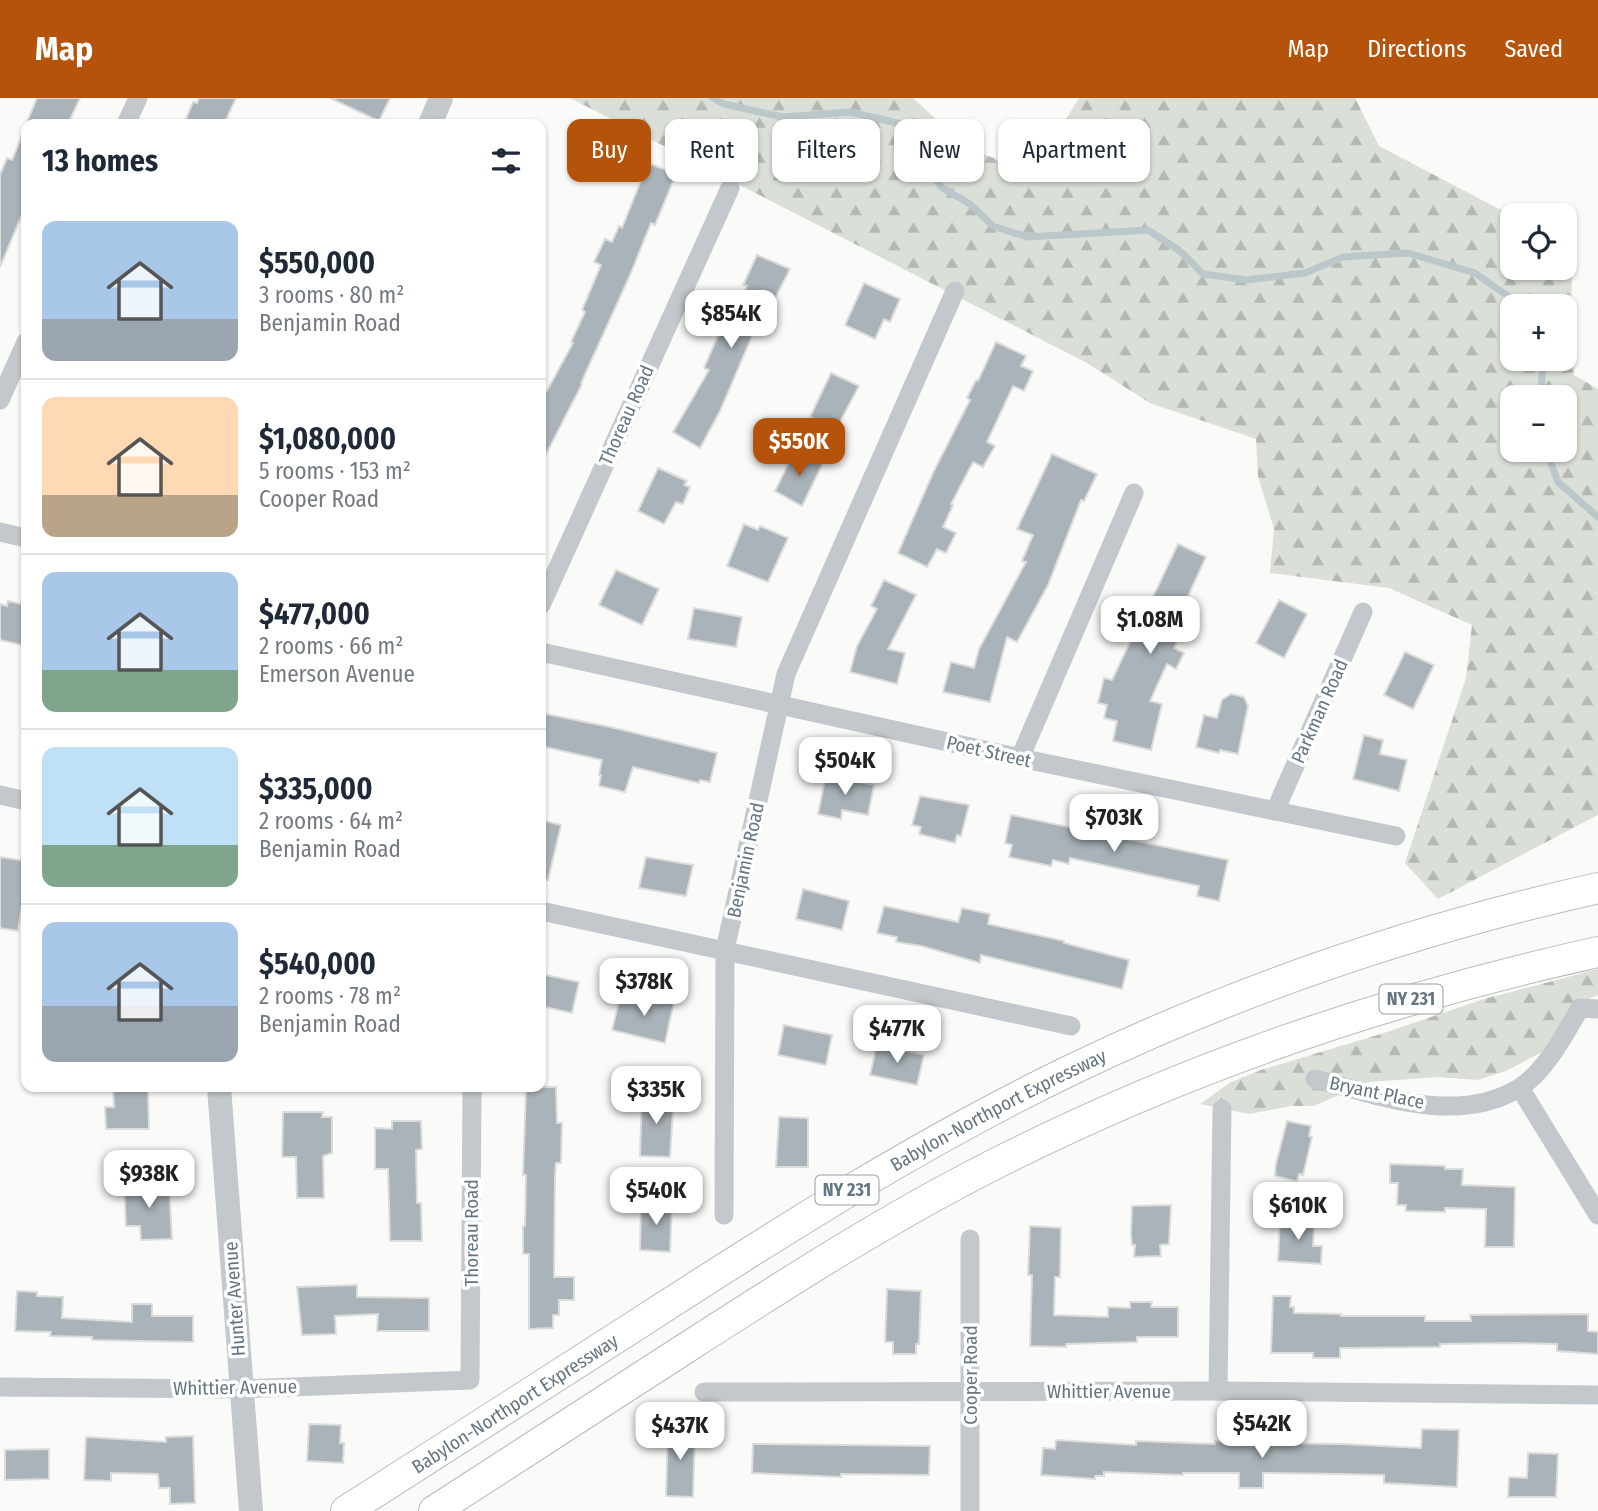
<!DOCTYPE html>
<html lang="en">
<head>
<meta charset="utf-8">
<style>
  :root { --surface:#fff; --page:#f2f2f3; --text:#1f2937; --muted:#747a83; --line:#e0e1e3; --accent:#b45309 }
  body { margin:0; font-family:"Fira Sans Condensed",sans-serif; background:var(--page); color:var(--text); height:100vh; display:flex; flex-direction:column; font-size:26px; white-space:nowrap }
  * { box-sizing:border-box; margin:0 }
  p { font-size:23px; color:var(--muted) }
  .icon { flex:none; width:38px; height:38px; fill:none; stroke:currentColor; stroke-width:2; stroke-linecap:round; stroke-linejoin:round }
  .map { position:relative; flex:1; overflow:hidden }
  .details { position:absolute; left:21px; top:21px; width:525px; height:973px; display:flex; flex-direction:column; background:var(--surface); border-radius:14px; box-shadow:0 2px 5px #0004 }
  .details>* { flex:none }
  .guide { position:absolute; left:567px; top:21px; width:665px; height:63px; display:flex; gap:14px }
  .buttons { position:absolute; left:1500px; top:105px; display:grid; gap:14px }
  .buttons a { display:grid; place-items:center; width:77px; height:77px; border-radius:14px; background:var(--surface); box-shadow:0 2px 5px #0004; font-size:35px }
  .price { position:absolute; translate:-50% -60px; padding:0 16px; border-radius:14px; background:#fff; color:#222; font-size:23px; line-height:46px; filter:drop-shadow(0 2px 4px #0008) }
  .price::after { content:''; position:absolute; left:50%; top:42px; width:21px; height:16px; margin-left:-10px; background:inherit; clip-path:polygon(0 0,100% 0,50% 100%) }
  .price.current { background:var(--accent); color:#fff }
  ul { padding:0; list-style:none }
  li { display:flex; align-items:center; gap:21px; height:175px; padding:0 21px }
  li+li { border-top:2px solid var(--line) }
  li span { display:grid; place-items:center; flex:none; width:196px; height:140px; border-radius:14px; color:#555 }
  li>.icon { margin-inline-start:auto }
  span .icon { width:84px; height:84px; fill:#fffc; stroke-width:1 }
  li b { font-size:30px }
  h2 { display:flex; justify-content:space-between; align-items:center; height:84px; padding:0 21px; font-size:30px }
  .pill { padding:0 24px; border-radius:14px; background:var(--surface); box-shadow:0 2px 5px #0004; font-size:24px; line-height:63px }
  .pill.current { background:var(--accent); color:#fff }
  header { display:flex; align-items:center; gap:42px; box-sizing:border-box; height:98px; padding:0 35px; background:var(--accent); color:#fff }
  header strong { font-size:33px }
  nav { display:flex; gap:38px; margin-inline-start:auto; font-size:24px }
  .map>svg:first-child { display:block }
  .forest { fill:url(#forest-firs); fill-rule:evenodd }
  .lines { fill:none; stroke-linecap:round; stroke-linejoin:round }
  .stream { stroke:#bbc7cb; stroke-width:7 }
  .building { fill:#aab3b9; stroke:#dcdcda; stroke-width:2 }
  .primary-casing { stroke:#b5babe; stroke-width:32 }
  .minor { stroke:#c3c8cc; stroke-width:19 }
  .tertiary { stroke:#c3c8cc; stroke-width:24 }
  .primary { stroke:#fff; stroke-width:30 }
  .labels { text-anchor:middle; stroke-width:7; stroke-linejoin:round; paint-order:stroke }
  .shield { fill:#fff; stroke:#939fa8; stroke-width:2 }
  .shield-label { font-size:18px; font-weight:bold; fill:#657683 }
  .street-label { font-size:19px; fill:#657683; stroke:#fff }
</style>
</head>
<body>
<header>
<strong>Map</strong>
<nav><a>Map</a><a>Directions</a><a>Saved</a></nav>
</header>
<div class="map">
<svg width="1598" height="1413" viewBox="0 0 1598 1413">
  <defs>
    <pattern id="forest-firs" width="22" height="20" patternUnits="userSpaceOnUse" patternTransform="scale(1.75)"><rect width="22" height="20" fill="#dadfd7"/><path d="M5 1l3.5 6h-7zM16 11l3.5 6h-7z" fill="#b4b9b4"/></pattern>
  </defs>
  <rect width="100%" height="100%" fill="#fafaf8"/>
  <g class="forest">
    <path d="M570 0H913L966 49 1008 66 1060 31 1079 0H1355L1379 48 1503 113 1512 121V170H1563L1572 178 1571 221 1574 277 1598 291V717L1438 801 1405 765 1466 580 1472 527 1389 490 1270 475 1274 431 1258 378 1256 341 1150 305 1087 265ZM1512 208H1564V261H1512ZM1512 299H1564V352H1512Z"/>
    <path d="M1598 871V897L1575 906 1542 954 1506 973 1477 982 1439 979 1368 984 1314 1008H1292L1249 1016 1200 1006 1231 984 1261 972 1381 936 1484 901Z"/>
  </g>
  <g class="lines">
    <g class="stream">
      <path d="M713 0 724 6 782 19 850 14 906 27 941 89 970 106 993 128 1027 139 1148 132 1180 153 1203 176 1246 182 1305 175 1343 159 1408 155 1475 175 1522 208"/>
      <path d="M1541 299 1543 261"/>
      <path d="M1546 352 1558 384 1598 419"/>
    </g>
  </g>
  <g class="building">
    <path d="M37 0H80L68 26H26Z"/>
    <path d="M199 0H236L224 26H198L186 21 193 4 197 5Z"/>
    <path d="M330 0H390L379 23Z"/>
    <path d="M26 28V107L0 169V77L7 60 12 62Z"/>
    <path d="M648 65 676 76 655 127 651 125 630 177 581 285 582 286 541 366V290L547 293 573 245 571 244 585 214 582 212 601 167 594 164 605 141 612 144 619 128 622 130Z"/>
    <path d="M757 157 790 171 769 212 764 210 720 313 700 350 673 334 709 272 704 270 723 226 729 229 747 188 743 187Z"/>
    <path d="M864 185 900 201 890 224 884 221 875 241 845 227Z"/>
    <path d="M996 244 1026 258 1021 268 1033 273 1024 293 1013 288 987 344 995 348 983 369 973 364 951 406 953 407 943 429 956 435 946 455 937 451 927 469 898 455 933 375 970 302 967 300 976 282 978 283Z"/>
    <path d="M831 275 859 288 836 331 810 319Z"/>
    <path d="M795 352 823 365 802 408 775 393Z"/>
    <path d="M1052 356 1097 376 1084 403 1081 402 1048 487 1017 544 1007 539 990 604 943 594 951 564 974 570 979 551 1026 464 1022 463 1033 437 1017 431Z"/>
    <path d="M658 370 687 383 684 387 690 389 683 406 676 404 664 426 638 413Z"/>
    <path d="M744 426 758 432 760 428 788 440 768 484 727 468Z"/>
    <path d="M1178 446 1206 459 1170 537 1178 541 1174 550 1184 555 1176 571 1167 566 1150 603 1162 606 1151 652 1113 643 1117 623 1104 620 1107 607 1098 605 1104 580 1112 582 1132 540 1137 542 1156 503 1152 501Z"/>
    <path d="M616 472 659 491 642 527 599 507Z"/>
    <path d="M884 482 916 497 888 551 905 555 897 586 850 574 857 548 877 511 871 508Z"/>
    <path d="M1279 502 1307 516 1284 560 1256 545Z"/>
    <path d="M8 503 26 507V548L0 542V506L7 508Z"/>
    <path d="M694 510 742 519 736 549 688 541Z"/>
    <path d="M1405 554 1434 567 1413 611 1384 597Z"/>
    <path d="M1231 596 1244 599 1248 608 1238 656 1220 652 1219 655 1196 649 1204 617 1217 620 1222 602Z"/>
    <path d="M541 615 610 629 717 655 710 684 700 682 699 685 633 669 625 694 599 688 601 677H599L602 662 541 648Z"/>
    <path d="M1364 637 1383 642 1380 656 1407 662 1399 693 1353 681Z"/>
    <path d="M826 676 874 687 868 717 842 712 841 721 818 716Z"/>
    <path d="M920 698 969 707 961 738 957 737 955 745 919 736 921 729 912 727Z"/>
    <path d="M1011 717 1228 762 1219 803 1197 798 1199 788 1070 760 1069 766 1053 762 1051 768 1009 759 1012 747 1005 745Z"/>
    <path d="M541 722 561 727 548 782H541Z"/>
    <path d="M0 759 26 763V800H23L18 833 0 830Z"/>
    <path d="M646 759 693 767 686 798 639 790Z"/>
    <path d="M803 791 849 803 842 832 796 821Z"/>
    <path d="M884 808 958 824 962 810 990 816 988 826 1064 843V845L1129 862 1122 891 981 857 980 865 922 848 896 844 897 839 877 835Z"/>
    <path d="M541 876 579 884 572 915 541 908Z"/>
    <path d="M640 895 674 903 665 945 612 932 620 900 638 905Z"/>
    <path d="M784 927 832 937 826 967 778 957Z"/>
    <path d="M877 946 924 957 917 987 870 977Z"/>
    <path d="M526 989H556L557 1025H562L561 1065H556L555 1078 554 1179H574V1202H559V1217H553V1230L529 1231V1156H523V1128H525L526 1077H523Z"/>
    <path d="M113 991H148L149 1031H106L105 1009H114Z"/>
    <path d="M642 995H667V1012L673 1011 670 1059 640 1058Z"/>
    <path d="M283 1014H323L322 1019H332V1055L323 1058 324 1100H297L296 1059H282Z"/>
    <path d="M779 1019 808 1020V1069H776Z"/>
    <path d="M392 1023H421L422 1051 416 1052 417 1105H421L422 1143H390L388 1071H375V1030L392 1031Z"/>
    <path d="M1287 1023 1311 1028 1309 1038 1312 1039 1303 1077 1299 1076 1297 1083 1275 1078 1276 1066Z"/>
    <path d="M1390 1066 1445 1068V1071H1463L1462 1087 1515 1089 1514 1149H1485L1486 1111 1445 1110V1114L1406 1113V1107H1397L1398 1085H1390Z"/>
    <path d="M169 1084 172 1141 141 1142 140 1128H126L124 1086Z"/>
    <path d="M641 1106H672L670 1154 640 1152Z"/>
    <path d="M1171 1107 1169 1146 1160 1147 1161 1158 1134 1159 1135 1147H1132L1131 1136 1132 1108Z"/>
    <path d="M1280 1120 1310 1122V1129L1314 1130 1313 1148H1322L1321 1166 1278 1163Z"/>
    <path d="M1030 1128 1061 1130 1060 1179H1055L1054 1217 1108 1219V1209L1130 1210V1204H1152L1151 1209H1178V1239H1137V1244L1066 1246V1249L1030 1248 1032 1177H1028Z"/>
    <path d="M357 1187V1199L429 1200V1233H377L378 1216 335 1218 336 1236 302 1237 297 1189Z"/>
    <path d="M887 1191 921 1193 919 1246H916V1256H893V1244H885Z"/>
    <path d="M17 1193 37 1194V1198L63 1199 62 1220 132 1224V1206H152V1218H193V1244L92 1242V1239L50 1238 51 1234 15 1233Z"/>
    <path d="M1273 1198H1291L1290 1209H1294V1215L1341 1216V1218H1425V1223H1471L1470 1217 1588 1216V1233L1598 1234V1256L1557 1253V1246L1515 1245 1440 1246V1249L1340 1250V1260H1313V1255H1271Z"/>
    <path d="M309 1326 341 1327 340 1345H344L343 1365 307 1363Z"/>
    <path d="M668 1329 692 1330V1338H695L693 1399 666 1398Z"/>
    <path d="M1422 1331 1459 1332 1457 1389 1384 1385V1377L1340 1376 1263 1375V1390H1239V1375H1183V1377L1104 1374V1378H1095V1381L1041 1377 1043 1350 1055 1351 1056 1342 1136 1347V1343L1215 1346V1343H1241L1242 1345 1341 1346 1421 1350Z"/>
    <path d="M193 1338 195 1405 170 1406V1390H159L158 1376 111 1375V1383L84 1382 86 1339 166 1344V1339Z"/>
    <path d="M753 1346 930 1348 929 1377 841 1376V1379L752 1375Z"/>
    <path d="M49 1351V1381L5 1382V1352Z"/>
    <path d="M1528 1355 1558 1356 1556 1399H1508L1509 1379 1527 1380Z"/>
  </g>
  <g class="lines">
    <defs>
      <g id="primary">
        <path id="s1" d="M346 1413C446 1350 545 1286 644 1222 783 1132 922 1044 1071 972 1239 891 1416 831 1598 790"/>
        <path d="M434 1413C518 1359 602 1304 686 1250 787 1185 888 1120 995 1066 1186 969 1390 900 1598 854"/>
      </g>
    </defs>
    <use href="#primary" class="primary-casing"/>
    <g class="minor">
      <path d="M126 26 138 0"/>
      <path d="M0 302 26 244"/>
      <path d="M0 434 26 440"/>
      <path d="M541 507 730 90"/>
      <path d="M541 554 1020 660 1396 738"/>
      <path d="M1020 660 1134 395"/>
      <path d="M0 697 26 703"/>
      <path d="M1275 713 1363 514"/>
      <path d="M541 813 1071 928"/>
      <path d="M1315 981C1378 997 1457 1028 1519 990 1545 974 1565 936 1580 910L1598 911"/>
      <path d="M1520 990 1598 1117"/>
      <path d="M724 1117 725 852 786 576 955 193"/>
      <path d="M0 1289 240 1291 470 1282 472 989"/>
      <path d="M1218 1293 1222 1011"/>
      <path d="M704 1294 1218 1293 1598 1297"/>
      <path d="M970 1413V1141"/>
    </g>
    <g class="tertiary">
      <path d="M430 26 441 0"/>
      <path d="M219 989 251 1413"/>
    </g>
    <use href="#primary" class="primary"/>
  </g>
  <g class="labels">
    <g class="shield">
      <rect x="1379.5" y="886.5" width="63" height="29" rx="5"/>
      <rect x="815.5" y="1077.5" width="63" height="29" rx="5"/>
    </g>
    <g class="shield-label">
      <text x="1411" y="907">NY 231</text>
      <text x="847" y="1098">NY 231</text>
    </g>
    <g class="street-label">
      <text transform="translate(626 317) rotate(-66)" y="7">Thoreau Road</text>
      <text transform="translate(1319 613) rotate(-66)" y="7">Parkman Road</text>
      <text transform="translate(989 653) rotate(13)" y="7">Poet Street</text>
      <text transform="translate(745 762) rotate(-78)" y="7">Benjamin Road</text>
      <text transform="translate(1377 994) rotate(12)" y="7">Bryant Place</text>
      <text dy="7" stroke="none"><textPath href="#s1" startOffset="766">Babylon-Northport Expressway</textPath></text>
      <text transform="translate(471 1135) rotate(-90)" y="7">Thoreau Road</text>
      <text transform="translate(234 1201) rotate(-94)" y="7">Hunter Avenue</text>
      <text transform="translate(970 1277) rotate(-90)" y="7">Cooper Road</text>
      <text transform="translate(235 1289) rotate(-1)" y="7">Whittier Avenue</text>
      <text x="1109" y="1300">Whittier Avenue</text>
      <text dy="7" stroke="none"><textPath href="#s1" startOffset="200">Babylon-Northport Expressway</textPath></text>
    </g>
  </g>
</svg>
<div class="buttons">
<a><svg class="icon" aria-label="locate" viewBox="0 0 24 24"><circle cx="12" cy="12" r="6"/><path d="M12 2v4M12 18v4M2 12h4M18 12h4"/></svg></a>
<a>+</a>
<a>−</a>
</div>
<b class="price" style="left:731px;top:252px">$854K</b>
<b class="price current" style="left:799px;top:380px">$550K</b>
<b class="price" style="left:1150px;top:558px">$1.08M</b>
<b class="price" style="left:845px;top:699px">$504K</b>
<b class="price" style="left:1114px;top:756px">$703K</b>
<b class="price" style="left:644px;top:920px">$378K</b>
<b class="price" style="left:897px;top:967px">$477K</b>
<b class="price" style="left:656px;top:1028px">$335K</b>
<b class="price" style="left:149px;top:1112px">$938K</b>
<b class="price" style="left:656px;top:1129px">$540K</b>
<b class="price" style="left:1298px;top:1144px">$610K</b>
<b class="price" style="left:1262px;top:1362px">$542K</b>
<b class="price" style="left:680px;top:1364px">$437K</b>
<div class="guide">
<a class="pill current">Buy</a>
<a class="pill">Rent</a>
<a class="pill">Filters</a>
<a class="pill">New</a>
<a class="pill">Apartment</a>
</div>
<section class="details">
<h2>13 homes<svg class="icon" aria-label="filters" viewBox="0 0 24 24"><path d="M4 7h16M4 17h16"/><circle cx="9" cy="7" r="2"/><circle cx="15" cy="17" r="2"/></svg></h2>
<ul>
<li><span style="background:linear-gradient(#a9c7e8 70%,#9aa5b1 0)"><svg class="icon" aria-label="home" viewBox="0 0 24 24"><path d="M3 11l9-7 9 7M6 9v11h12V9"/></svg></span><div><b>$550,000</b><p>3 rooms · 80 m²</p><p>Benjamin Road</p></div></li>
<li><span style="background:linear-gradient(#ffd9b3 70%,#b9a48a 0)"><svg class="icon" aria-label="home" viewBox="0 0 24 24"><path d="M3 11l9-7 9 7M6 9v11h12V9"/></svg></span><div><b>$1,080,000</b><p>5 rooms · 153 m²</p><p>Cooper Road</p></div></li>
<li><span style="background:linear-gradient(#a9c7e8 70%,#7fa58c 0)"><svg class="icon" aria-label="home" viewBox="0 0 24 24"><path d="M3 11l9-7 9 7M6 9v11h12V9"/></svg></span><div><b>$477,000</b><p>2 rooms · 66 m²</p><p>Emerson Avenue</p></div></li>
<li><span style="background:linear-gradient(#bfe0f5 70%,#7fa58c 0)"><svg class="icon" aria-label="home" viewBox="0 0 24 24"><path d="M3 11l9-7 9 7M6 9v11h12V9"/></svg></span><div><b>$335,000</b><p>2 rooms · 64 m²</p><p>Benjamin Road</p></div></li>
<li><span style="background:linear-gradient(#a9c7e8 60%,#9aa5b1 0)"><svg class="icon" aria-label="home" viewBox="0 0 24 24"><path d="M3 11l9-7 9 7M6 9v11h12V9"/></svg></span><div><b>$540,000</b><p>2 rooms · 78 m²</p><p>Benjamin Road</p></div></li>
</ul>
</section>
</div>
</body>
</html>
